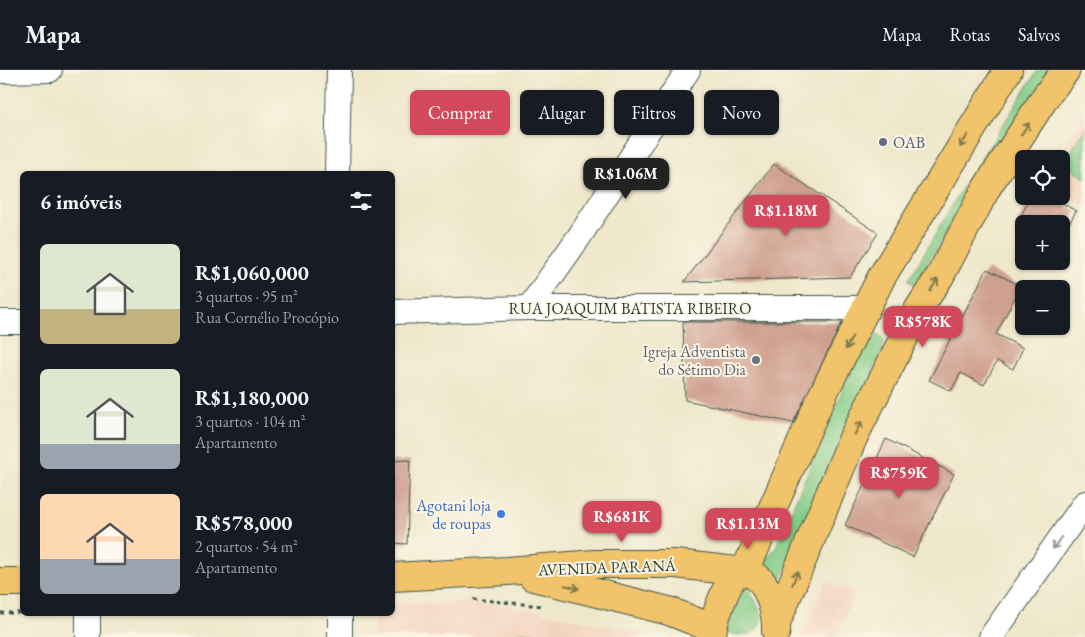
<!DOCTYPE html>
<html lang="pt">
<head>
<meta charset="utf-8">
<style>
  :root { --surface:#171b24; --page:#20242c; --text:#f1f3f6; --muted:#9ea1a6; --line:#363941; --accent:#d1495b }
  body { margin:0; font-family:"EB Garamond",serif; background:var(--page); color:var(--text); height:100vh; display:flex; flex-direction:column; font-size:19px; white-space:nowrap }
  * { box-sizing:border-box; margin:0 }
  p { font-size:16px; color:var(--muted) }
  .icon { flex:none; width:28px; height:28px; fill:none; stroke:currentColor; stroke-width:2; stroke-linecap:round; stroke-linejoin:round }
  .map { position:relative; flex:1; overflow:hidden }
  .panel { position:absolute; left:20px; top:101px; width:375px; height:445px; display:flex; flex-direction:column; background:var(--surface); border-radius:8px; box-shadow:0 1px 4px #0004 }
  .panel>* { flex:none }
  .guide { position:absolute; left:410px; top:20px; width:475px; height:45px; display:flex; gap:10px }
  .buttons { position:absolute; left:1015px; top:80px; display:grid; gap:10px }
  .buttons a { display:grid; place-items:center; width:55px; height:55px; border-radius:8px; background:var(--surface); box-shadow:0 1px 4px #0004; font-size:25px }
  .price { position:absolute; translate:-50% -42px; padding:0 11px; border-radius:10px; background:var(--accent); color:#fff; font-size:16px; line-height:32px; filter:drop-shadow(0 1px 2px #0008) }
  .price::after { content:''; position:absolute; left:50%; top:30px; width:15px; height:11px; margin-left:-8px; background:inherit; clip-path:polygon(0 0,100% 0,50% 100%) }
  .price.current { background:#222; color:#fff }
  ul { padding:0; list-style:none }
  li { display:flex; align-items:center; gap:15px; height:125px; padding:0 20px }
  li span { display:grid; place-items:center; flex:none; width:140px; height:100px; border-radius:8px; color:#555 }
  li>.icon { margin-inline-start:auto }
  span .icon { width:60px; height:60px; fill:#fffc; stroke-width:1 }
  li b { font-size:21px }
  h2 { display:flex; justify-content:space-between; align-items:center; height:60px; padding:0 20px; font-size:21px }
  .pill { padding:0 18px; border-radius:8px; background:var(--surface); box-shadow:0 1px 4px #0004; font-size:18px; line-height:45px }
  .pill.current { background:var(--accent); color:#fff }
  header { display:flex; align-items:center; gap:30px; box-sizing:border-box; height:70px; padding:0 25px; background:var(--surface); border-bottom:1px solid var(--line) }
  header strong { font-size:24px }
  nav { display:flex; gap:28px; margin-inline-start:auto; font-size:18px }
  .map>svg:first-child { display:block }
  .built { fill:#f3d4bf }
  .green { fill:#84cc87; stroke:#52845e }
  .building { fill:#cfa090 }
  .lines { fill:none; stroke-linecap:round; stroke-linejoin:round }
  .minor-casing { stroke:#3e564a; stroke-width:26 }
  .major-casing { stroke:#3e564a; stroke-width:30 }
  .path { stroke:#3e564a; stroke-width:3; stroke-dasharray:4 4; stroke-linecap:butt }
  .minor { stroke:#fff; stroke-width:24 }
  .major { stroke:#f1c36a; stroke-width:28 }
  .oneway { stroke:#7d794c }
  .oneway2 { stroke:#8f9e9a }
  .service-dot { fill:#5c6f8a; stroke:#fcf5e5; stroke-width:2 }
  .worship-dot { fill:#6b7280; stroke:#fcf5e5; stroke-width:2 }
  .shop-dot { fill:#3f7fe0; stroke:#fcf5e5; stroke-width:2 }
  .labels { text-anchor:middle; stroke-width:4; stroke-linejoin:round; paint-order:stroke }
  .service-label { font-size:16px; fill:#4e5e75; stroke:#fcf5e5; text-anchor:start }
  .street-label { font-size:16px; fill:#1f3d34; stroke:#fcf5e5 }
  .worship-label { font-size:16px; fill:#5b616d; stroke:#fcf5e5; text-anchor:end }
  .shop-label { font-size:16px; fill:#366cbe; stroke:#fcf5e5; text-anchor:end }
</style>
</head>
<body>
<header>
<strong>Mapa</strong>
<nav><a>Mapa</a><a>Rotas</a><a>Salvos</a></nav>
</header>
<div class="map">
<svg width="1085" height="567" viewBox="0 0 1085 567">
  <rect width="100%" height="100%" fill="#fcf5e5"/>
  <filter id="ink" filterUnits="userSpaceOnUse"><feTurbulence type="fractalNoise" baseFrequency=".02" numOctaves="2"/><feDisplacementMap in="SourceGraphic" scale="10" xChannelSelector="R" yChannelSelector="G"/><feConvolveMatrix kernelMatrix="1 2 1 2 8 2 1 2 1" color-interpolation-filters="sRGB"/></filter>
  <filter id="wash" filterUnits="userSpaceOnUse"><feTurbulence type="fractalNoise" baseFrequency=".0096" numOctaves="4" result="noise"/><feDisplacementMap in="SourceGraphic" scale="20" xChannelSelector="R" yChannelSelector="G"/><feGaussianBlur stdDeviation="1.12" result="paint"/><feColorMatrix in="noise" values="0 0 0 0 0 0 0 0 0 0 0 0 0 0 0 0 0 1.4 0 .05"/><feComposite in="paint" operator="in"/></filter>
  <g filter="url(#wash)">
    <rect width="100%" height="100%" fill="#eee7ca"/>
    <g class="built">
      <path d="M1085 44V136L1061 123V89H1056Z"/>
      <path d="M826 511 855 523 836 567H802Z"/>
      <path d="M398 532 500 534 638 562 652 567H373L374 544H392L393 533Z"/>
    </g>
    <g class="green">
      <path d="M1038 0H1051L1014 52 914 214 908 211 957 127Z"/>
      <path d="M1085 58V108L1063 94Z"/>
      <path d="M876 263 882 267 885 274 780 512 763 492 775 479 855 291 865 271Z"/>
      <path d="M741 516C748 518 751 523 755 530 757 536 761 542 761 548 761 567 737 567 725 562Z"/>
      <path d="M519 562 566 567H519Z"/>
    </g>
    <g id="blocks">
      <g class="building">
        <path d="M774 94 878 163 850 207 684 212Z"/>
        <path d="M1032 126H1050L1076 141 1069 154H1016Z"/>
        <path d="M987 199 1021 216 996 264 1023 278 1013 299 997 291 984 315 961 303 951 321 929 310Z"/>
        <path d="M683 252H842L793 353 685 330Z"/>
        <path d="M886 369 954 404 913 487 845 455Z"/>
        <path d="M410 390 407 474 392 473V391Z"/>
      </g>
    </g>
  </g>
  <g filter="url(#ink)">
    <use href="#blocks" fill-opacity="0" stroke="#3e564a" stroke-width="1"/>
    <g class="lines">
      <defs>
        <g id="minor">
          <path d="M0 1 50 0"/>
          <path d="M337 104 339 0"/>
          <path d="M529 238 579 167 688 0"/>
          <path d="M392 242 529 238H867"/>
          <path d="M0 252H22"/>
          <path d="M340 544V567"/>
          <path d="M88 567V544"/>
          <path d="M991 567 1085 433"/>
        </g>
        <g id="major">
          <path d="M745 501 821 328 881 208 1008 0"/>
          <path d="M392 507 508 501 595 494H676L736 501"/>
          <path d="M533 507 669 541 712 558"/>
          <path d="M0 512H22"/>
          <path d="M776 553 853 368 918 240 940 206 987 117 1046 26 1066 0"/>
          <path d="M712 567C712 551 727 515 736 501 743 501 749 502 755 506 769 514 777 546 776 561"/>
        </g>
      </defs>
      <use href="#minor" class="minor-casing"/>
      <use href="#major" class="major-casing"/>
      <g class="path">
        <path d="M473 529 542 536"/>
        <path d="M0 543H22"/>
      </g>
      <use href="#minor" class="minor"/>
      <use href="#major" class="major"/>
    </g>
    <defs><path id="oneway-shaft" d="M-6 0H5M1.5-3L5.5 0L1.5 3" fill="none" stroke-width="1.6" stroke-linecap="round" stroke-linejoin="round" transform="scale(1.25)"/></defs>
    <g class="oneway">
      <use href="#oneway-shaft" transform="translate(1025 59) rotate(-57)"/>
      <use href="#oneway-shaft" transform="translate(964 71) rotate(122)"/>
      <use href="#oneway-shaft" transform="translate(934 215) rotate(-58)"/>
      <use href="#oneway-shaft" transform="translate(849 273) rotate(117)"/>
      <use href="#oneway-shaft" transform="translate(858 358) rotate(-63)"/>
      <use href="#oneway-shaft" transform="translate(795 508) rotate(-68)"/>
      <use href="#oneway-shaft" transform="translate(572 517) rotate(13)"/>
    </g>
    <use class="oneway2" href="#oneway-shaft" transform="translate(1057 473) rotate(125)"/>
  </g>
  <circle class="service-dot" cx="883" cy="72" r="5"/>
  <circle class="worship-dot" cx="756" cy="290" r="5"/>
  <circle class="shop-dot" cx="501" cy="444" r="5"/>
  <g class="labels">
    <g class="service-label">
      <text x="893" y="78">OAB</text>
    </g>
    <g class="street-label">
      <text x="630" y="244">RUA JOAQUIM BATISTA RIBEIRO</text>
      <text transform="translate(607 497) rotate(-2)" y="6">AVENIDA PARANÁ</text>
    </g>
    <g class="worship-label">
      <text x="746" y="287">Igreja Adventista<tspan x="746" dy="18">do Sétimo Dia</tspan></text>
    </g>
    <g class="shop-label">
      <text x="491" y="441">Agotani loja<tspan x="491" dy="18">de roupas</tspan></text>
    </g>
  </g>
</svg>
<div class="buttons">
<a><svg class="icon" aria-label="locate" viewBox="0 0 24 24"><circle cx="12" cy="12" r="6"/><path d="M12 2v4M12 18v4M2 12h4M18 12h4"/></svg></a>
<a>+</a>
<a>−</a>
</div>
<b class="price current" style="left:626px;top:130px">R$1.06M</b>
<b class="price" style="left:786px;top:167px">R$1.18M</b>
<b class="price" style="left:923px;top:278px">R$578K</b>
<b class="price" style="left:899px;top:429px">R$759K</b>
<b class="price" style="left:622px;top:473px">R$681K</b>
<b class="price" style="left:748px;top:480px">R$1.13M</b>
<div class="guide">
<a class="pill current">Comprar</a>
<a class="pill">Alugar</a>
<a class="pill">Filtros</a>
<a class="pill">Novo</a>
</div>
<section class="panel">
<h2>6 imóveis<svg class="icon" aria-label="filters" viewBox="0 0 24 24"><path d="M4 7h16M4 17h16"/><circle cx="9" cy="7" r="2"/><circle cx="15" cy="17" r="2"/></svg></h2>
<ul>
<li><span style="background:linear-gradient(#dfe7d0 65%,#c2b280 0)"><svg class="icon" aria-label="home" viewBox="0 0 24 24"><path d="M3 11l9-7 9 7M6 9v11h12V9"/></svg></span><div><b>R$1,060,000</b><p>3 quartos · 95 m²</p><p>Rua Cornélio Procópio</p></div></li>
<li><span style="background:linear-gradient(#dfe7d0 75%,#9aa5b1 0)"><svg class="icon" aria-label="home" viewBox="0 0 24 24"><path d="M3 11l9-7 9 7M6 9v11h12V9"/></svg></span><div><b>R$1,180,000</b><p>3 quartos · 104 m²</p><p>Apartamento</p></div></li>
<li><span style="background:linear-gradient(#ffd9b3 65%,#9aa5b1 0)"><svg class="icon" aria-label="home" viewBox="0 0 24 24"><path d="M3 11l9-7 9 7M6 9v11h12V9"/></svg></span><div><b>R$578,000</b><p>2 quartos · 54 m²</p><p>Apartamento</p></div></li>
</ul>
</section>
</div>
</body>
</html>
